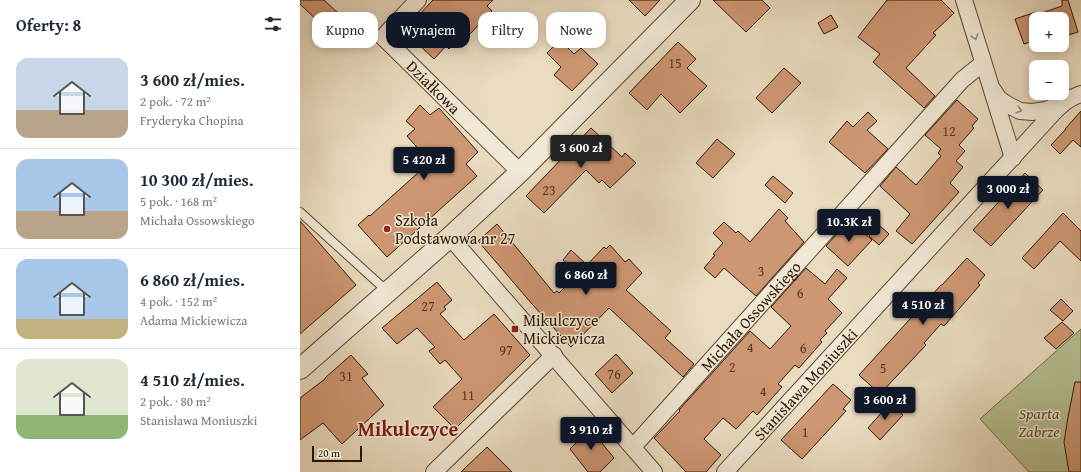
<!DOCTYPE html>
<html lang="pl">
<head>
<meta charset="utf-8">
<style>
  :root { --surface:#fff; --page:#f2f2f3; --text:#1f2937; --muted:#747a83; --line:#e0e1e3; --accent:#111827 }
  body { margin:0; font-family:"Gentium Book Plus",serif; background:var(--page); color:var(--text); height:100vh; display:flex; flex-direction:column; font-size:15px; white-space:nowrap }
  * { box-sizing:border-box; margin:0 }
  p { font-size:13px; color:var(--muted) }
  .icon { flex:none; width:22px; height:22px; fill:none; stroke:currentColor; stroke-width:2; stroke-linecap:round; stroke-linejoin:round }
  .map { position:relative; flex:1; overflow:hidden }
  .drawer { display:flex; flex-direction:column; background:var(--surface); width:300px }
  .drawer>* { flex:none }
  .guide { position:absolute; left:12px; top:12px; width:380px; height:36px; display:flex; gap:8px }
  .tools { position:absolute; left:729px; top:12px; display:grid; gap:8px }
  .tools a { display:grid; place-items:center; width:40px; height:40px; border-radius:8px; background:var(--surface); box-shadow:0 2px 10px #0003; font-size:20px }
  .scale { position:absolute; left:12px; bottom:10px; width:50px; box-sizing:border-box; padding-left:4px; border:2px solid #2d1703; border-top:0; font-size:11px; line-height:14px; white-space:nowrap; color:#2d1703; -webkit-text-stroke:3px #f1e8d6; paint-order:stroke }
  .price { position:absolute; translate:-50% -34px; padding:0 9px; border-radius:4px; background:var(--accent); color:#fff; font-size:13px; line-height:26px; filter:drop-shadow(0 1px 2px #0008) }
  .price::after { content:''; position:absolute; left:50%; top:24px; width:12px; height:9px; margin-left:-6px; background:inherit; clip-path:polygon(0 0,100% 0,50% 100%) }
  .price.selected { background:#222; color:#fff }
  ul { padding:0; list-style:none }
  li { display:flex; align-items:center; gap:12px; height:100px; padding:0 16px }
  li+li { border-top:1px solid var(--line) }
  li span { display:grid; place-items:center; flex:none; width:112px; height:80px; border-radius:12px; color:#555 }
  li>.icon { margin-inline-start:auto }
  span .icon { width:48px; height:48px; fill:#fffc; stroke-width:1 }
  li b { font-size:17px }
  h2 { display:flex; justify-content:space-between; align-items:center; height:48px; padding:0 16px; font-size:17px }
  .chip { padding:0 14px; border-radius:12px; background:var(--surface); box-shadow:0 2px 10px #0003; font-size:14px; line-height:36px }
  .chip.selected { background:var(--accent); color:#fff }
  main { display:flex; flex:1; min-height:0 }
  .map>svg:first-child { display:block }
  .green { fill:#b6c093; stroke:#726c4b }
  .building { fill:#ce9773; stroke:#2d1703 }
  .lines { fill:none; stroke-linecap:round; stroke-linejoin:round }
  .service-casing { stroke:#5c4832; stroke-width:10 }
  .minor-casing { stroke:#5c4832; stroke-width:18 }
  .tertiary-casing { stroke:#5c4832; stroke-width:22 }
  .service { stroke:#f1e8d6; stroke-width:8 }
  .minor { stroke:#f1e8d6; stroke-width:16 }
  .tertiary { stroke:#f1e8d6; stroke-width:20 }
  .oneway { stroke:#998a77 }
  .poi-dot { fill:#8f2418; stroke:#f1e8d6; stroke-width:1.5 }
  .labels { text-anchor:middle; stroke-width:3; stroke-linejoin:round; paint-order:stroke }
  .number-label { font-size:14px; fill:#55371f }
  .street-label { font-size:16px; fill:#2d1703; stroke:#f1e8d6 }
  .poi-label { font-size:16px; fill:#2d1703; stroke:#f1e8d6; text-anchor:start }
  .park-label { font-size:16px; font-style:italic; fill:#564a2e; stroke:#f1e8d6 }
  .district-label { font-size:20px; font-weight:bold; fill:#7a1f14; stroke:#f1e8d6 }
</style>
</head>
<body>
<main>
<section class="drawer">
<h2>Oferty: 8<svg class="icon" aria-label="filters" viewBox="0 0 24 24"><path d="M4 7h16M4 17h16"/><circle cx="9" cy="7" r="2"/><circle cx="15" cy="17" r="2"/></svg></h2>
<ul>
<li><span style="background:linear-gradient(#c9d6e8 65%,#b9a48a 0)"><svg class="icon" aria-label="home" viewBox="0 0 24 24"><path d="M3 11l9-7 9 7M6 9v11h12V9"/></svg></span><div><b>3 600 zł/mies.</b><p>2 pok. · 72 m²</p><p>Fryderyka Chopina</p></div></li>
<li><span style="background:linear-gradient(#a9c7e8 65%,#b9a48a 0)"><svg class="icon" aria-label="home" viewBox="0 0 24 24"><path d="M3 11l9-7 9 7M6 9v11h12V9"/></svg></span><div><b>10 300 zł/mies.</b><p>5 pok. · 168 m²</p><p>Michała Ossowskiego</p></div></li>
<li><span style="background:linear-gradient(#a9c7e8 75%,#c2b280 0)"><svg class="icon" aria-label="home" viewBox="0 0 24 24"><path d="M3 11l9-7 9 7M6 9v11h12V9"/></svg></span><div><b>6 860 zł/mies.</b><p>4 pok. · 152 m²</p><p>Adama Mickiewicza</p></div></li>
<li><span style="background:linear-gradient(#dfe7d0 70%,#8fb573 0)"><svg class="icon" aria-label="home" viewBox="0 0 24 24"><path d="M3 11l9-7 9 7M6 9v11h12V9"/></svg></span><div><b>4 510 zł/mies.</b><p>2 pok. · 80 m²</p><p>Stanisława Moniuszki</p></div></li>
</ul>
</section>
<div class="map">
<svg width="781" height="472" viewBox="0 0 781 472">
  <rect width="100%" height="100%" fill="#eadcc0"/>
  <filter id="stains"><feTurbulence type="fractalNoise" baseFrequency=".005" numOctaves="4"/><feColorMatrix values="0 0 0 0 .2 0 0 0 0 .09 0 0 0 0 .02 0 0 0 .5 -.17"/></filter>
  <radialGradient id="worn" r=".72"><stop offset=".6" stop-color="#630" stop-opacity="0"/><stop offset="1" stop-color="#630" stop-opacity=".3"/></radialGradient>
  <path class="green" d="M781 329V472H729L680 419Z"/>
  <g class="building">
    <path d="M0 0H24L38 13 24 27 0 4Z"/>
    <path d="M133 0H193L187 6 192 11 169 35 166 32 149 49 146 46 134 59 104 31Z"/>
    <path d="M329 0H360L345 16Z"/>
    <path d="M413 0H462L470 8 446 32Z"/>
    <path d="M587 0H641L654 13 633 33 636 35 606 68 635 96 624 108 573 62 580 54 558 37Z"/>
    <path d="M762 0H768L778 32 762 37V19H736V40L724 44 715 19 736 12V15L762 6Z"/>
    <path d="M531 15 538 27 524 34 518 23Z"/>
    <path d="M260 40 274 54 281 48 298 64 272 91 254 75 261 67 247 53Z"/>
    <path d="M378 42 396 59 387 68 407 86 380 113 361 94 347 110 329 93Z"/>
    <path d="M484 68 501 83 472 113 456 98Z"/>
    <path d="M657 100 678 119 672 126 674 128 659 145 665 151 656 161 663 167 650 183 659 192 612 244 596 231 610 214 580 186 596 167 616 185 641 156 638 153 641 149 625 135Z"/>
    <path d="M120 105 130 115 139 108 178 152 166 164 177 176 87 257 58 225 69 215 70 216 130 162 107 136 115 129 106 121Z"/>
    <path d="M781 111V147L773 140 760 154 751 145 766 129H765Z"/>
    <path d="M568 112 577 121 567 130 588 149 565 173 529 142 547 121 553 127Z"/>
    <path d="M291 128 322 157 325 153 336 163 310 188 302 180 299 183 286 170 244 213 226 196Z"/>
    <path d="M417 139 435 154 413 178 396 163Z"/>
    <path d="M725 173 743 190 691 246 673 230Z"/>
    <path d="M473 176 493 193 485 203 465 185Z"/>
    <path d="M479 209 488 218 485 221 504 242 456 296 424 268 415 278 404 268 415 255 413 254 423 243 413 233 424 222 436 233 438 231 450 242Z"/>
    <path d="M763 213 781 231V261L760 241 734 269 722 258Z"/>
    <path d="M550 220 572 240 548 266 526 246Z"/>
    <path d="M0 221 56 285 0 334Z"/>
    <path d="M197 224 254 293 257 291 259 293 278 274 263 260 271 250 287 265 304 247 306 249 310 245 325 262 329 259 342 273 326 290 371 331 365 338 394 364 383 377 309 308 271 347 232 304 178 241Z"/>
    <path d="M579 225 589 234 579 245 569 236Z"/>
    <path d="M667 258 685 275 678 283 680 285 644 326 641 324 624 343 626 345 580 394 559 375 641 285H642Z"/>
    <path d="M506 268 525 284 537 269 547 278 528 299 542 313 525 331 527 333 520 340 522 342 499 368 495 365 478 384 482 387 457 415 453 411 436 429 423 418 404 439 421 455 406 472H386L354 438 380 411 379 410 450 331 470 349 491 326 471 307Z"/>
    <path d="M137 282 152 300 144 307 146 309 140 314 164 340 194 314 230 355 155 429 133 407 162 379 145 360 140 364 129 351 135 347 117 328 97 344 82 328Z"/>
    <path d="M761 299 773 311 763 321 750 310Z"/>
    <path d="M762 322 774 333 756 349 744 338Z"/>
    <path d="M316 354 333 373 312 393 295 374Z"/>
    <path d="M51 355 68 374 62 378 84 405 42 444 23 423 0 440V398L25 379V378Z"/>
    <path d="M775 382H781V472H769L764 442 768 417Z"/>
    <path d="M533 384 551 400 543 409 546 411 502 459 481 440Z"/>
    <path d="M590 403 603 415 580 440 568 428Z"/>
    <path d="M284 425 289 429 290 428 314 458 300 472H288L270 449 279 440 274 435Z"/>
    <path d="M187 447 212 472H161Z"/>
  </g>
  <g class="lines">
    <defs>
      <path id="service" d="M0 212 88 292"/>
      <g id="minor">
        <path id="s1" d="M118 0 83 37 220 172"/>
        <path d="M664 0 713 158"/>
        <path d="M693 90 699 99 710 106 720 111 732 112 746 110 761 104"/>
        <path d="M150 237 354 472"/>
        <path id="s2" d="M333 447 662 80 683 63"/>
        <path d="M134 472 254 355"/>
        <path id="s3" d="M425 472 754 112C763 103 769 98 781 94"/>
      </g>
      <path id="tertiary" d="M0 369 150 237 220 172 390 0"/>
    </defs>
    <use href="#service" class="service-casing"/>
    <use href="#minor" class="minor-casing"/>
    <use href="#tertiary" class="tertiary-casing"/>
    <use href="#service" class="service"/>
    <use href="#minor" class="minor"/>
    <use href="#tertiary" class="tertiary"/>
  </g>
  <defs><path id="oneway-chevron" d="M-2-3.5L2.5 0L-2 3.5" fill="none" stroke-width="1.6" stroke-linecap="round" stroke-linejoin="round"/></defs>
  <g class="oneway">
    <use href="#oneway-chevron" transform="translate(675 37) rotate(73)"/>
    <use href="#oneway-chevron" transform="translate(719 110) rotate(17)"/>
  </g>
  <g class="poi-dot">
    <circle cx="87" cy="229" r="4"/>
    <rect x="211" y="325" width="8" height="8" rx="2"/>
  </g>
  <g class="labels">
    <g class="number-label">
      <text x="375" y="68">15</text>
      <text x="649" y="136">12</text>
      <text x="249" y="195">23</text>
      <text x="461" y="276">3</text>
      <text x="500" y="298">6</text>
      <text x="128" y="311">27</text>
      <text x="450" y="352">4</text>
      <text x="503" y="353">6</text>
      <text x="206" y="355">97</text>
      <text x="432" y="372">2</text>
      <text x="583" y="373">5</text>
      <text x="314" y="379">76</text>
      <text x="46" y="381">31</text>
      <text x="463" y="396">4</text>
      <text x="168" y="400">11</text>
      <text x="505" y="437">1</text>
    </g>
    <g class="street-label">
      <text dy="6" stroke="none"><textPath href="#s1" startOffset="122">Działkowa</textPath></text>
      <text dy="6" stroke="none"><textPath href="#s2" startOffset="176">Michała Ossowskiego</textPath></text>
      <text dy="6" stroke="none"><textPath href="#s3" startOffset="119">Stanisława Moniuszki</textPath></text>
    </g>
    <g class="poi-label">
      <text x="95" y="226">Szkoła<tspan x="95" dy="18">Podstawowa nr 27</tspan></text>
      <text x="223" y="326">Mikulczyce<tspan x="223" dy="18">Mickiewicza</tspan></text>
    </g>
    <g class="park-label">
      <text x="739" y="419">Sparta<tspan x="739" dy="18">Zabrze</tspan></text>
    </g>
    <g class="district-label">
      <text x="108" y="436">Mikulczyce</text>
    </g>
  </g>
  <rect width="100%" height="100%" filter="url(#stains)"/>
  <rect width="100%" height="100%" fill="url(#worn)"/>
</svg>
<div class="tools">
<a>+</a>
<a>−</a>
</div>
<div class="scale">20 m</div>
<b class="price selected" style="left:281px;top:169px">3 600 zł</b>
<b class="price" style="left:124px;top:181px">5 420 zł</b>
<b class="price" style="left:708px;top:210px">3 000 zł</b>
<b class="price" style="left:549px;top:243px">10.3K zł</b>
<b class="price" style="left:286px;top:296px">6 860 zł</b>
<b class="price" style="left:623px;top:326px">4 510 zł</b>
<b class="price" style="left:585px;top:421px">3 600 zł</b>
<b class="price" style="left:291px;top:451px">3 910 zł</b>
<div class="guide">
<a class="chip">Kupno</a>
<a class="chip selected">Wynajem</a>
<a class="chip">Filtry</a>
<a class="chip">Nowe</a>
</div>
</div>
</main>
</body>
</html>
